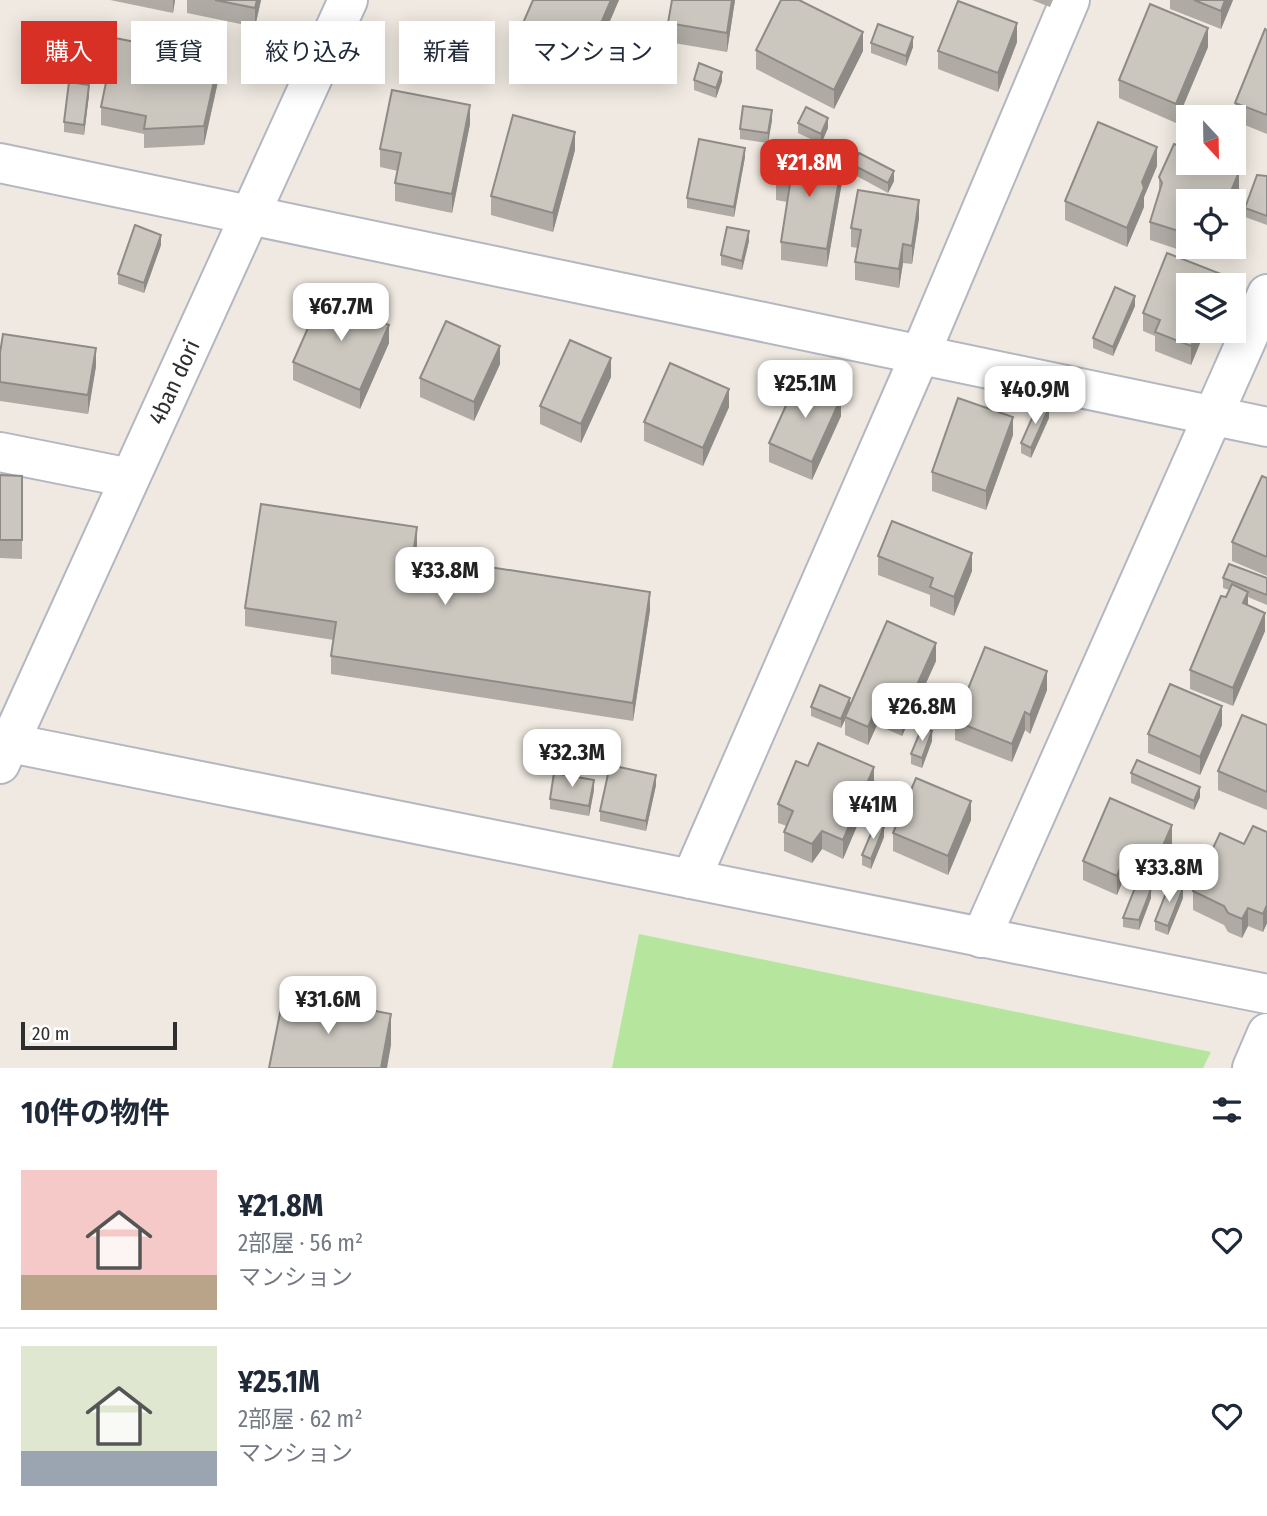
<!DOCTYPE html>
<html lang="ja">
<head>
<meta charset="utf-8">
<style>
  :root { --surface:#fff; --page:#f2f2f3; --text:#1f2937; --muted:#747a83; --line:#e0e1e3; --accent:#d93025 }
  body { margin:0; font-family:"Fira Sans Condensed","Noto Sans JP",sans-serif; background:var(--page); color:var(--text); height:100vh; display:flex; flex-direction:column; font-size:26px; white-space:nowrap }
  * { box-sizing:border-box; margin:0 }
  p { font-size:23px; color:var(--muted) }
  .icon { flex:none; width:38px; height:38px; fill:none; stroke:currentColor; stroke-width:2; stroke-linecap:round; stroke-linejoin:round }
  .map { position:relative; height:1068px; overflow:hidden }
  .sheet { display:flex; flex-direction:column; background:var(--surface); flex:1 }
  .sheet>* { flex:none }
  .top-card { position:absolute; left:21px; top:21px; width:700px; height:63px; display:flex; gap:14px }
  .needle { width:46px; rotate:158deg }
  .controls { position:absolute; left:1176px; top:105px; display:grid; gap:14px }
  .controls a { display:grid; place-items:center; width:70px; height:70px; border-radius:0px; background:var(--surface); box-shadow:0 4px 18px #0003; font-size:35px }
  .scale { position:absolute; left:21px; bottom:18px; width:156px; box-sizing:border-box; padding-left:7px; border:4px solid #2e2e2e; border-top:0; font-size:19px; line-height:24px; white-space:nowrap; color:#2e2e2e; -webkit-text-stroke:5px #fff; paint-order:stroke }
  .price { position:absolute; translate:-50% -60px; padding:0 16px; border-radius:14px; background:#fff; color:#222; font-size:23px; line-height:46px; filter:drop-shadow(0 2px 4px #0008) }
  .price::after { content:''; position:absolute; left:50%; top:42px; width:21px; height:16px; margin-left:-10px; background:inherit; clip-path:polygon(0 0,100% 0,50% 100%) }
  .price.current { background:var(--accent); color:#fff }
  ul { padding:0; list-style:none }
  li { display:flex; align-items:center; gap:21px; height:175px; padding:0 21px }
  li+li { border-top:2px solid var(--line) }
  li span { display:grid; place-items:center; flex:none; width:196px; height:140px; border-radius:0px; color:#555 }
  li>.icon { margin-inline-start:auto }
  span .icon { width:84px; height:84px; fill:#fffc; stroke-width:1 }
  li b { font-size:30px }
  h2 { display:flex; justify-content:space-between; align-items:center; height:84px; padding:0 21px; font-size:30px }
  .tag { padding:0 24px; border-radius:0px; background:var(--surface); box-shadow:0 4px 18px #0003; font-size:24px; line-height:63px }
  .tag.current { background:var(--accent); color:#fff }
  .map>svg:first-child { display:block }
  .green { fill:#b6e59e }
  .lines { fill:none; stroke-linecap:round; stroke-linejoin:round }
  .minor-casing { stroke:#b4b7c1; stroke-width:42 }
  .minor { stroke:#fff; stroke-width:38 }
  .wall { fill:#afaba4 }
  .shaded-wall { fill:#8e8b86 }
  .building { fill:#cbc7bf; stroke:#8e8b86; stroke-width:2 }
  .labels { text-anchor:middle; stroke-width:6; stroke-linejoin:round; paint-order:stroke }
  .street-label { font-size:23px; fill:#2e2e2e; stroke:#fff }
</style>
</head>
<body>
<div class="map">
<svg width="1267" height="1068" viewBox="0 0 1267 1068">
  <rect width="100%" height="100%" fill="#efe9e1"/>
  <path class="green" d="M639 934 1211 1052 1203 1068H612Z"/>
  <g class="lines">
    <defs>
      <g id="minor">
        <path d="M0 163 1267 427"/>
        <path d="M0 452 130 478"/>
        <path d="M10 743 1267 994"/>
        <path d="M0 764 348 0"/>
        <path d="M691 879 920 355 1070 0"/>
        <path d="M981 938 1267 294"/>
        <path d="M1252 1068 1267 1033"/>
      </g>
    </defs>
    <use href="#minor" class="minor-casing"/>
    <use href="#minor" class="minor"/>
  </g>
  <g class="wall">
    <path d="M110 0H175L173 13Z"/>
    <path d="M187 0H261L255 27 187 13Z"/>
    <path d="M619 0 586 76 520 49V30Z"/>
    <path d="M672 0H735L727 52 668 42V23Z"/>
    <path d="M1032 0H1053L1050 7Z"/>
    <path d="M1170 0H1233L1221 29 1170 9Z"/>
    <path d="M1267 30V134L1235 121V103Z"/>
    <path d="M1017 42 998 92 938 69V51Z"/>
    <path d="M871 43 913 47 906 66 871 53Z"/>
    <path d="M1208 47 1176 123 1119 98V80Z"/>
    <path d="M756 50 863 51 834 109 756 69Z"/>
    <path d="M222 63 204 145 144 148V134L101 125V107Z"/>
    <path d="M694 80 722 81 716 98 694 90Z"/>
    <path d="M89 95 84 135 64 132V122Z"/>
    <path d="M772 120 768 143 740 139V129Z"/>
    <path d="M798 123 828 128 821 144 798 133Z"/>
    <path d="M470 124 452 213 395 201V183L398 171 380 167V149Z"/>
    <path d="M575 150 553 232 491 215V196Z"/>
    <path d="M745 157 734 217 687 208V198Z"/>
    <path d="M853 165 894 181 888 193 853 174Z"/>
    <path d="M1157 166 1144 197V207L1127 247 1065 220V201Z"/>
    <path d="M1267 176V225L1245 217V208Z"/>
    <path d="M1159 177 1239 190 1188 201V247H1208L1201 257 1150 240V222L1159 193Z"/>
    <path d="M776 181 842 182 827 267 781 260V242L787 202 776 200Z"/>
    <path d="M919 218 912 264 903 263 899 288 855 280V262L858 248 851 247V228Z"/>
    <path d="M749 241 742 270 721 265V255Z"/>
    <path d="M161 245 144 293 118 284V274Z"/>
    <path d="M1215 247H1225L1224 250Z"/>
    <path d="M1221 285 1205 331 1191 365 1155 351V336L1143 331V313Z"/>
    <path d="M1135 306 1113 356 1093 348V338Z"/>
    <path d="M389 343 360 409 293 380V362Z"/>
    <path d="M0 353 96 366 88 414 0 401Z"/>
    <path d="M500 364 474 421 420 397V378Z"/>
    <path d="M611 377 581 443 540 424V406Z"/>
    <path d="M729 407 703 466 644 441V422Z"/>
    <path d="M841 416 812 480 769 462V443Z"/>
    <path d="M1049 418 1031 458 1021 453V443Z"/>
    <path d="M1013 435 986 510 932 491V472Z"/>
    <path d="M0 475 22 476V559L0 558Z"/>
    <path d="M1267 478V576L1232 561V542Z"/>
    <path d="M417 545 416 555 650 610 633 721 331 674V656L334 640 245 626V608Z"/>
    <path d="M878 556 972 571 954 616 930 606V595L878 575Z"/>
    <path d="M1223 578H1267V605L1248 597V605L1265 631 1233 706 1190 689V670L1229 590 1223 588Z"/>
    <path d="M936 661 902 736 877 725 868 745 845 735V720L841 728 811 716V707L850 705Z"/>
    <path d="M1047 690 1030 734 1025 730 1012 762 955 740V721Z"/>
    <path d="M1222 725 1200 775 1148 753V734Z"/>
    <path d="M1267 725V810L1218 790V771Z"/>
    <path d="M932 741 922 768 911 764V754Z"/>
    <path d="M808 766 874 786 843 859 822 849 812 863 784 851V832L787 826 778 823V804Z"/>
    <path d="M1131 773 1200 797 1194 810 1131 783Z"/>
    <path d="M656 785 646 831 600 821V811Z"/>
    <path d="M594 790 589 816 550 809V799Z"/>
    <path d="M971 820 948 875 893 851V833Z"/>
    <path d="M1267 832V923L1263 932 1248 926 1242 938 1228 932 1224 925 1193 910V891L1244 844Z"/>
    <path d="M884 837 871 869 862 865V855Z"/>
    <path d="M1172 844 1151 889V898L1139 930 1123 927V918L1137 883 1124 878 1117 895 1083 880V861Z"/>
    <path d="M1183 898 1168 935 1155 930V921Z"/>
  </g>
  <g class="shaded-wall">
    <path d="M173 0H175L173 13Z"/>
    <path d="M257 0H261L255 27V8Z"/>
    <path d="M611 0H619L586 76V58Z"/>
    <path d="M732 0H735L727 52V33Z"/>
    <path d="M1225 0H1233L1221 29V11Z"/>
    <path d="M1017 23V42L998 92V73Z"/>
    <path d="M1208 28V47L1176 123V104Z"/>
    <path d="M863 32V51L834 109V90Z"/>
    <path d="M913 37V47L906 66V56Z"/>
    <path d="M222 45V63L204 145V126Z"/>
    <path d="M722 72V81L716 98V88Z"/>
    <path d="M89 85V95L84 135V125Z"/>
    <path d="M470 105V124L452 213V194Z"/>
    <path d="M772 110V120L768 143V133Z"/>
    <path d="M828 118V128L821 144V134Z"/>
    <path d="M575 132V150L553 232V213Z"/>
    <path d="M1157 147V166L1144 197V207L1127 247V228L1142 182Z"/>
    <path d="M745 148V157L734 217V207Z"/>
    <path d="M842 163V182L827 267V249Z"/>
    <path d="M894 171V181L888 193V183Z"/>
    <path d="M1239 172V190L1234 203V201H1226Z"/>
    <path d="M919 200V218L912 264V246Z"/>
    <path d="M749 231V241L742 270V261Z"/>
    <path d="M161 235V245L144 293V283Z"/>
    <path d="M903 244V263L899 288V269Z"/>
    <path d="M1201 247H1208L1201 257Z"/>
    <path d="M1221 274V285H1216Z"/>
    <path d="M1135 296V306L1113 356V347Z"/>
    <path d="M389 325V343L360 409V390Z"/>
    <path d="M1197 331H1205L1191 365V346Z"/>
    <path d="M500 346V364L474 421V402Z"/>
    <path d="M96 348V366L88 414V395Z"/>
    <path d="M611 358V377L581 443V424Z"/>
    <path d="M729 389V407L703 466V448Z"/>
    <path d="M841 398V416L812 480V462Z"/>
    <path d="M1049 408V418L1031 458V448Z"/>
    <path d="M1013 417V435L986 510V491Z"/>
    <path d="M417 527V545L413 573V555Z"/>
    <path d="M972 553V571L954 616V597Z"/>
    <path d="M650 592V610L633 721V703Z"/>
    <path d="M1248 592V610L1243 603Z"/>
    <path d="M1265 613V631L1233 706V688Z"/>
    <path d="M936 643V661L902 736V718Z"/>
    <path d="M1047 671V690L1030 734V715Z"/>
    <path d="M850 698V708L845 717V720L841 728V719Z"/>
    <path d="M1222 706V725L1200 775V757Z"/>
    <path d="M877 707V725L868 745V727Z"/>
    <path d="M1025 712V730L1012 762V744Z"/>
    <path d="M932 731V741L922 768V758Z"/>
    <path d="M874 767V786L843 859V840Z"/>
    <path d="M656 775V785L646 831V821Z"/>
    <path d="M594 780V790L589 816V806Z"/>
    <path d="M1200 787V797L1194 810V801Z"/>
    <path d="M971 801V820L948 875V856Z"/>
    <path d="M1172 825V844L1152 890V871Z"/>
    <path d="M884 827V837L871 869V859Z"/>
    <path d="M822 831V849L812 863V844Z"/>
    <path d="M1124 859V878L1117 895V876Z"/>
    <path d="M1183 888V898L1168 935V926Z"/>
    <path d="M1151 889V898L1139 930V920Z"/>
    <path d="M1267 905V923L1263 932V914Z"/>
    <path d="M1248 908V926L1242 938V919Z"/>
    <path d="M391 1014V1045L387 1068H381Z"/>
  </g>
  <g class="building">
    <path d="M215 0H257L255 8Z"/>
    <path d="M533 0H611L586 58 520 30Z"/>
    <path d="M672 0H732L727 33 668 23Z"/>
    <path d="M781 0H799L863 32 834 90 756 50Z"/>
    <path d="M1194 0H1225L1221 11Z"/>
    <path d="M958 1 1017 23 998 73 938 51Z"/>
    <path d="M1150 4 1208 28 1176 104 1119 80Z"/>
    <path d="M878 24 913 37 906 56 871 43Z"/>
    <path d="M1265 29 1267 30V115L1235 103Z"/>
    <path d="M115 38 186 52 189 38 222 45 204 126 144 129 146 116 101 107Z"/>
    <path d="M699 63 722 72 716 88 694 80Z"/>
    <path d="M69 82 89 85 84 125 64 122Z"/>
    <path d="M392 90 470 105 452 194 395 183 401 153 380 149Z"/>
    <path d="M743 106 772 110 768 133 740 129Z"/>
    <path d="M806 107 828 118 821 134 798 123Z"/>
    <path d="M1199 107 1218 112 1216 117H1196Z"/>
    <path d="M513 115 575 132 553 213 491 196Z"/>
    <path d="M1098 122 1157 147 1142 182 1144 188 1127 228 1065 201Z"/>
    <path d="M699 139 745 148 734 207 687 198Z"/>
    <path d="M1174 144 1188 150V163H1218L1239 172 1227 201H1188V234L1150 222 1162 183 1159 177Z"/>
    <path d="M859 153 894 171 888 183 853 165Z"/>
    <path d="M780 154 842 163 827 249 781 242 790 184 776 181Z"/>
    <path d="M1257 175 1267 176V216L1245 208Z"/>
    <path d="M858 190 919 200 912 246 903 244 899 269 855 262 861 230 851 228Z"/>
    <path d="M135 225 161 235 144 283 118 274Z"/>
    <path d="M727 227 749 231 742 261 721 255Z"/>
    <path d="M1167 253 1221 274 1216 285H1188V331H1197L1191 346 1155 332 1160 320 1143 313Z"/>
    <path d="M1115 287 1135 296 1113 347 1093 338Z"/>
    <path d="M322 296 389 325 360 390 293 362Z"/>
    <path d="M446 321 500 346 474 402 420 378Z"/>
    <path d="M3 334 96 348 88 395 0 382V353Z"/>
    <path d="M570 340 611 358 581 424 540 406Z"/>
    <path d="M670 363 729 389 703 448 644 422Z"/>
    <path d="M798 379 841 398 812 462 769 443Z"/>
    <path d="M958 398 1013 417 986 491 932 472Z"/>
    <path d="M1037 407 1049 408 1031 448 1021 443Z"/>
    <path d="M0 475 22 476V540H0Z"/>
    <path d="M1262 476 1267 478V557L1232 542Z"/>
    <path d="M261 504 417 527 413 555 650 592 633 703 331 656 336 622 245 608Z"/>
    <path d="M892 521 972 553 954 597 930 587 933 578 878 556Z"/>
    <path d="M1229 564 1267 578V595L1223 578Z"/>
    <path d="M1232 584 1248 592 1243 603 1265 613 1233 688 1190 670 1221 596 1226 597Z"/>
    <path d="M887 621 936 643 902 718 877 707 868 727 845 717Z"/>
    <path d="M985 647 1047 671 1030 715 1025 712 1012 744 955 721Z"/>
    <path d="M1170 684 1222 706 1200 757 1148 734Z"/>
    <path d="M820 685 850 698 841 719 811 707Z"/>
    <path d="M1242 715 1267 725V792L1218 771Z"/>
    <path d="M922 727 932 731 922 758 911 754Z"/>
    <path d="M818 743 874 767 843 840 822 831 812 844 784 832 793 811 778 804 796 761 808 766Z"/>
    <path d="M1137 760 1200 787 1194 801 1131 773Z"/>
    <path d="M610 765 656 775 646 821 600 811Z"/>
    <path d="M554 773 594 780 589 806 550 799Z"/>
    <path d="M916 778 971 801 948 856 893 833Z"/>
    <path d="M1110 798 1172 825 1152 871 1124 859 1117 876 1083 861Z"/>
    <path d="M875 824 884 827 871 859 862 855Z"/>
    <path d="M1253 826 1267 832V905L1263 914 1248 908 1242 919 1228 913 1224 906 1193 891 1220 833 1244 844Z"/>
    <path d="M1137 883 1151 889 1139 920 1123 918Z"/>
    <path d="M1170 883 1183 888 1168 926 1155 921Z"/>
    <path d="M284 993 391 1014 381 1068H269Z"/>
  </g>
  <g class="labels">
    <g class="street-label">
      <text transform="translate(174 382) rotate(-65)" y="8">4ban dori</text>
    </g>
  </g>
</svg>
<div class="controls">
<a><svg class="needle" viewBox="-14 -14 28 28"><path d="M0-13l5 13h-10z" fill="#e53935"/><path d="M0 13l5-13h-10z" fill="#747a83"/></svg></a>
<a><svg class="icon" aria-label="locate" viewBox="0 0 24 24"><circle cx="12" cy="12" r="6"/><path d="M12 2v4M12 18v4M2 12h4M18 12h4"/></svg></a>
<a><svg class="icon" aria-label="layers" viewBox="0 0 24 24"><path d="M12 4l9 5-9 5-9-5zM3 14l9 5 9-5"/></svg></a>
</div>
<div class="scale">20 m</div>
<b class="price current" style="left:809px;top:199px">¥21.8M</b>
<b class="price" style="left:341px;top:343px">¥67.7M</b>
<b class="price" style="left:805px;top:420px">¥25.1M</b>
<b class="price" style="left:1035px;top:426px">¥40.9M</b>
<b class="price" style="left:445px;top:607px">¥33.8M</b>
<b class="price" style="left:922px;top:743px">¥26.8M</b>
<b class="price" style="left:572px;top:789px">¥32.3M</b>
<b class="price" style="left:873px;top:841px">¥41M</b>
<b class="price" style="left:1169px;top:904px">¥33.8M</b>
<b class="price" style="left:328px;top:1036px">¥31.6M</b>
<div class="top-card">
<a class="tag current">購入</a>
<a class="tag">賃貸</a>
<a class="tag">絞り込み</a>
<a class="tag">新着</a>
<a class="tag">マンション</a>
</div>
</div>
<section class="sheet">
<h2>10件の物件<svg class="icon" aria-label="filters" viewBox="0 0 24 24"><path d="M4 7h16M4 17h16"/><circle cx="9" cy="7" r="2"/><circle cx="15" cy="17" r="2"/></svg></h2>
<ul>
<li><span style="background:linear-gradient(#f6c9c9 75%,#b9a48a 0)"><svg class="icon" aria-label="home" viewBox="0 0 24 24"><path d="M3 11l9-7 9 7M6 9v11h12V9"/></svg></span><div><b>¥21.8M</b><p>2部屋 · 56 m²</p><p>マンション</p></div><svg class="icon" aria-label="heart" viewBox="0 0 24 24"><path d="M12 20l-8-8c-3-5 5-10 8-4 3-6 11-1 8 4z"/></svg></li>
<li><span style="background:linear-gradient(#dfe7d0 75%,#9aa5b1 0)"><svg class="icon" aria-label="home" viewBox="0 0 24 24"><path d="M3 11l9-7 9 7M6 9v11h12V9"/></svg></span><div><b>¥25.1M</b><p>2部屋 · 62 m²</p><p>マンション</p></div><svg class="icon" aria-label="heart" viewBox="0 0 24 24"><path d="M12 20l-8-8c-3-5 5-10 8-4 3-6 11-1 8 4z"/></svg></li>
</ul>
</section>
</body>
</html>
